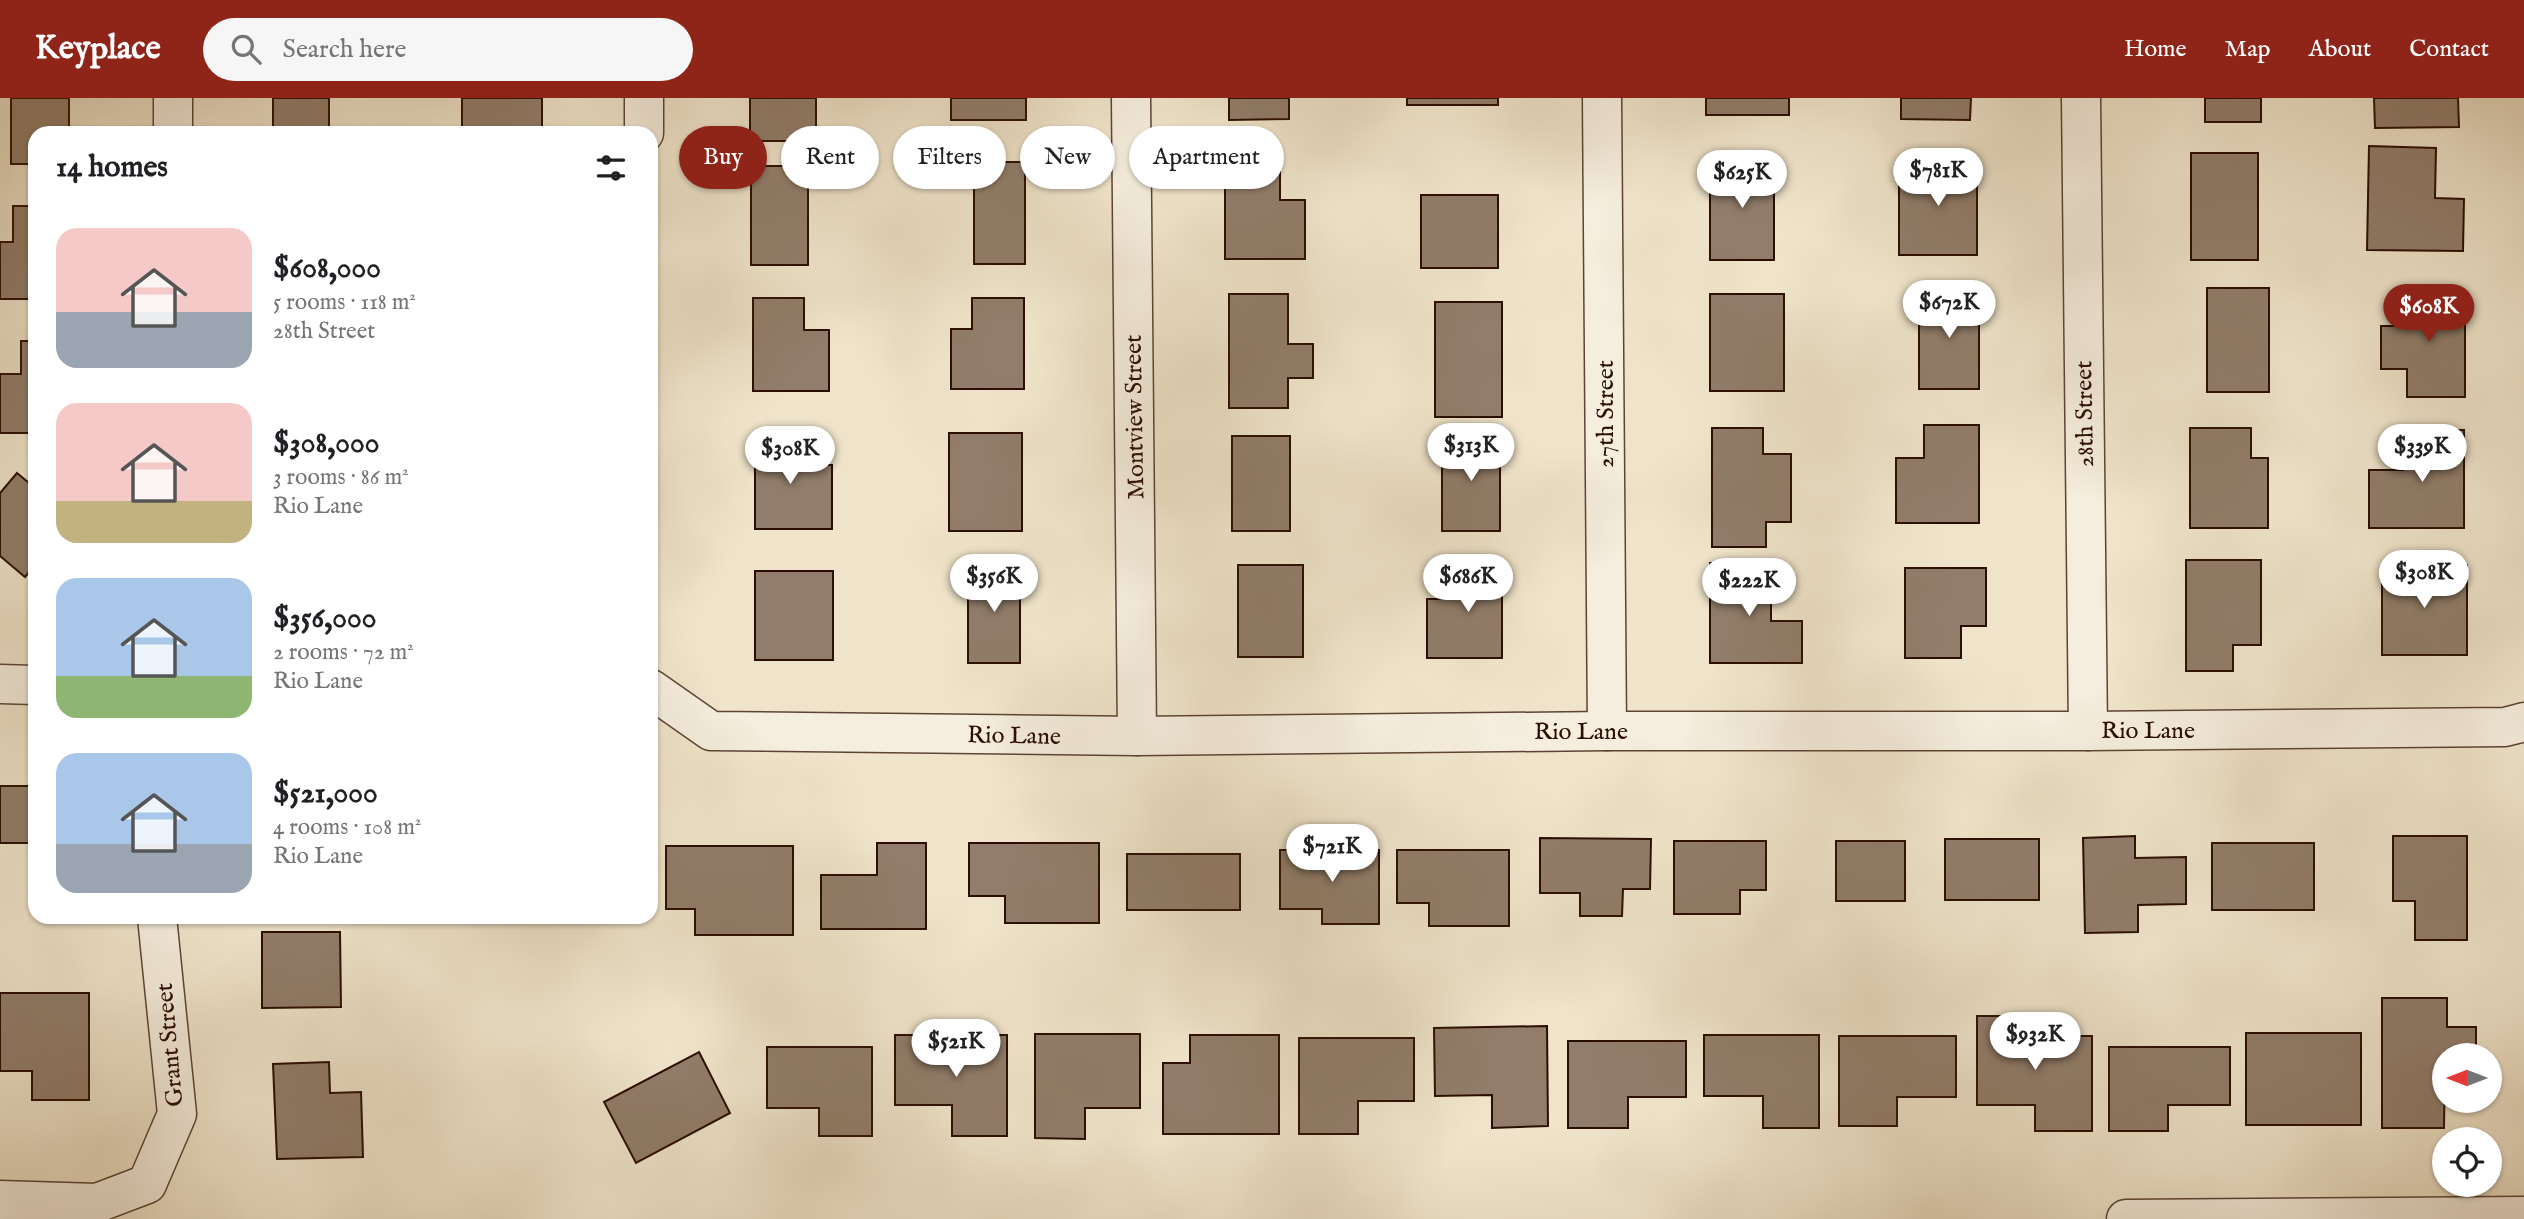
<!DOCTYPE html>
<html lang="en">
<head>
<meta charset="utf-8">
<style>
  :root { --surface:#fff; --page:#f6f6f6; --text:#202124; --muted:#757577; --accent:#8f2418 }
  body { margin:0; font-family:"IM FELL English",serif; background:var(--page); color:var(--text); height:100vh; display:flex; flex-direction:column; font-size:26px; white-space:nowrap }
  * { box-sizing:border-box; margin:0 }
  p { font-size:23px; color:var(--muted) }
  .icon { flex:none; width:38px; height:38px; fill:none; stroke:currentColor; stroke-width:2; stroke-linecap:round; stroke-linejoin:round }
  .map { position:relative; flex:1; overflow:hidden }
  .drawer { position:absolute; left:28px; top:28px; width:630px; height:798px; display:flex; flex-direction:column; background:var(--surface); border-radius:21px; box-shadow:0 2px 5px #0004 }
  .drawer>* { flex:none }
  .hud { position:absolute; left:679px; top:28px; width:665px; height:63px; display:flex; gap:14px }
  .needle { width:46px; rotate:270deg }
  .tools { position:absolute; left:2432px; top:945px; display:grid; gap:14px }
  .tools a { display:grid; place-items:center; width:70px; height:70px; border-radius:50%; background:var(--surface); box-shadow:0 2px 5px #0004; font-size:35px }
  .price { position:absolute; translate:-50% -60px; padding:0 16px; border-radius:24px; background:#fff; color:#222; font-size:23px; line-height:46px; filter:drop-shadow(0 2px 4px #0008) }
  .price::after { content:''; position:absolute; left:50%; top:42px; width:21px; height:16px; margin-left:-10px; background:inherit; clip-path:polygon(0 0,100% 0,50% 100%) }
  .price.selected { background:var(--accent); color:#fff }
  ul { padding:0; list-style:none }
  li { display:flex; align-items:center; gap:21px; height:175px; padding:0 28px }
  li span { display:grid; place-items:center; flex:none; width:196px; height:140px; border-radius:21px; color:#555 }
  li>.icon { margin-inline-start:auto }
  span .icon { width:84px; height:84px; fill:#fffc; stroke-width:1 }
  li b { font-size:30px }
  h2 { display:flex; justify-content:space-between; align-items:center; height:84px; padding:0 28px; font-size:30px }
  .tag { padding:0 24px; border-radius:32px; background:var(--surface); box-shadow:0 2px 5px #0004; font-size:24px; line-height:63px }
  .tag.selected { background:var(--accent); color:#fff }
  header { display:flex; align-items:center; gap:42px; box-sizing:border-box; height:98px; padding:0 35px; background:var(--accent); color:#fff }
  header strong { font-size:33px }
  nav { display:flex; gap:38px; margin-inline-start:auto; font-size:24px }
  .search { width:490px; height:63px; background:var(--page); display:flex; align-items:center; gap:18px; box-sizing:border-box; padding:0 24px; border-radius:38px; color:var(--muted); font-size:26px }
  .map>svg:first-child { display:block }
  .building { fill:#917d6a; stroke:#2b0e02; stroke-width:2 }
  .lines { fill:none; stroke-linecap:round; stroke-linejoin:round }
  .street-casing { stroke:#5c4434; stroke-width:41 }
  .street { stroke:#f5eddd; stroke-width:38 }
  .labels { text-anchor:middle; stroke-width:5; stroke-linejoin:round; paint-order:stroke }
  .street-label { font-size:24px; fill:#2b0e02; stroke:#f5eddd }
</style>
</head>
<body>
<header>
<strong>Keyplace</strong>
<div class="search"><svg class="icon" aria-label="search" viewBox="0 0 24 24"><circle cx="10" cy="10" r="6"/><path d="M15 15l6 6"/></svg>Search here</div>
<nav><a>Home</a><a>Map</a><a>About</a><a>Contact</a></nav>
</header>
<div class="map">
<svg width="2524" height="1121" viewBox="0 0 2524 1121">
  <rect width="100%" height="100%" fill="#efe4ca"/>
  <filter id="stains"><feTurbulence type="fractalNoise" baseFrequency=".00286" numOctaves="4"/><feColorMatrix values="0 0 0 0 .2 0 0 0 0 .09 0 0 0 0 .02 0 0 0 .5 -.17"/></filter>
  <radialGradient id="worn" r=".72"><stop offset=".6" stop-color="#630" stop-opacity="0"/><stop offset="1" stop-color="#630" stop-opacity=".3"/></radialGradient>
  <g class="building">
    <path d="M11 0H69V35H35V66H11Z"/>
    <rect x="273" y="0" width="56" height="29"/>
    <rect x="462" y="0" width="80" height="35"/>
    <rect x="750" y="0" width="66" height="43"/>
    <rect x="951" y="0" width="75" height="22"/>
    <path d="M1229 0H1289V21L1229 22Z"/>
    <rect x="1407" y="0" width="91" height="7"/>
    <rect x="1706" y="0" width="83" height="17"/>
    <path d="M1901 0H1971L1970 22 1901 21Z"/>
    <rect x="2205" y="0" width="56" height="24"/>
    <path d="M2374 0H2458L2459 29 2375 30Z"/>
    <path d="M2369 48 2436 50 2435 100 2464 101 2463 153 2367 152Z"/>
    <rect x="2191" y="55" width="67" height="107"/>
    <rect x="1710" y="61" width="64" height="101"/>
    <path d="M1225 63H1280V102H1305V161H1225Z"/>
    <rect x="1899" y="63" width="78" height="94"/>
    <rect x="974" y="64" width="51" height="102"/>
    <rect x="751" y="68" width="57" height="99"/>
    <rect x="1421" y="97" width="77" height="73"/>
    <path d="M13 108H35V201H0V144H13Z"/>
    <rect x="2207" y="190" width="62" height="104"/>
    <rect x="1919" y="192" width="60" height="99"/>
    <path d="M2403 193H2465V299H2407V271H2381V228H2403Z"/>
    <path d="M1229 196H1288V246H1313V280H1288V310H1229Z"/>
    <rect x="1710" y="196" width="74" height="97"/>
    <path d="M753 200H804V232H829V293H753Z"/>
    <path d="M972 200H1024V291H951V231H972Z"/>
    <rect x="1435" y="204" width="67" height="115"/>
    <path d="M21 243H35V335H0V276H21Z"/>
    <path d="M1924 327H1979V425H1896V360H1924Z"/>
    <path d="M1712 330H1763V356H1791V424H1766V449H1712Z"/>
    <path d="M2190 330H2251V360H2268V430H2190Z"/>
    <path d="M2403 332H2464V430H2369V372H2403Z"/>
    <rect x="949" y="335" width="73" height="98"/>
    <path d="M755 337H807V367H832V431H755Z"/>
    <rect x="1442" y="337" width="58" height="96"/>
    <rect x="1232" y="338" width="58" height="95"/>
    <path d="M17 375 35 390V467L25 479 0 458V395Z"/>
    <path d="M2186 462H2261V547H2233V573H2186Z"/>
    <path d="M1450 465H1502V560H1427V501H1450Z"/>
    <path d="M1710 465H1771V523H1802V565H1710Z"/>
    <rect x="968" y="467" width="52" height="98"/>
    <rect x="1238" y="467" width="65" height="92"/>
    <rect x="2382" y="467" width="85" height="90"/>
    <path d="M1905 470H1986V528H1961V560H1905Z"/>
    <rect x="755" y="473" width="78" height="89"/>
    <rect x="0" y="688" width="35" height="57"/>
    <path d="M2135 738V760L2186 759V806L2138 807V834L2085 835 2083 740Z"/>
    <path d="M2393 738H2467V842H2415V803H2393Z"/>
    <path d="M1540 740 1651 741 1650 791H1623L1622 818H1580V795H1540Z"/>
    <rect x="1945" y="741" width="94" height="61"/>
    <path d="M1674 743H1766V792H1740V816H1674Z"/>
    <rect x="1836" y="743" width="69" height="60"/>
    <path d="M877 745H926V831H821V777H877Z"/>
    <path d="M969 745H1099V825H1005V798H969Z"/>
    <rect x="2212" y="745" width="102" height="67"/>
    <path d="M666 748H793V837H695V811H666Z"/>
    <path d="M1280 752H1379V826H1322V811H1280Z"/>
    <path d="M1397 752H1509V828H1429V805H1397Z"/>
    <rect x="1127" y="756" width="113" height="56"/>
    <path d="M262 834H340L341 909 262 910Z"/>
    <path d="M0 895H89V1002H32V973H0Z"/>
    <path d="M2382 900H2447V929H2476V957H2445L2444 1030H2382Z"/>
    <path d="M1977 918H2035V938H2092V1033H2035V1007H1977Z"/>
    <path d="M1547 928 1548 1028 1492 1030V997L1435 998 1434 930Z"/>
    <rect x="2246" y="935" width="115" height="92"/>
    <path d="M1035 936H1140V1010H1085V1041L1035 1040Z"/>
    <path d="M895 937H1007V1038H952V1007H895Z"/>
    <path d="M1190 937H1279V1036H1163V965H1190Z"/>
    <path d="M1704 937H1819V1030H1763V998H1704Z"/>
    <path d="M1839 938H1956V999H1897V1028H1839Z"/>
    <path d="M1299 940H1414V1003H1358V1036H1299Z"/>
    <path d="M1568 943H1686V999H1628V1030H1568Z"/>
    <path d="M767 949H872V1038H819V1010H767Z"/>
    <path d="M2109 949H2230V1007H2168V1033H2109Z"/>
    <path d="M699 954 730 1015 636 1065 604 1004Z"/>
    <path d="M329 964 330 995 361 994 363 1059 277 1061 273 966Z"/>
  </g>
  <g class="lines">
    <defs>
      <g id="street">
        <path d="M173 0V35"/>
        <path d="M644 0V35"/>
        <path d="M1131 0 1137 638"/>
        <path d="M1602 0 1607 633"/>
        <path d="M2081 0 2088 633"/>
        <path d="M0 586 35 587"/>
        <path d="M651 591 711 633 1137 638 1607 633H2088L2505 629 2524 624"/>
        <path d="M0 1102 97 1105 147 1086 177 1016 157 819"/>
        <path d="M2126 1121 2524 1118"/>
      </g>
    </defs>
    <use href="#street" class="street-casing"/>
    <use href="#street" class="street"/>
  </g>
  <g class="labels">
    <g class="street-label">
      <text transform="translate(1605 316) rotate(-90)" y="8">27th Street</text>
      <text transform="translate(2084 316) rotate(-91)" y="8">28th Street</text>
      <text transform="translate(1134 319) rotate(-91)" y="8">Montview Street</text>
      <text x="2148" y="640">Rio Lane</text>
      <text x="1581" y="641">Rio Lane</text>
      <text transform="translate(1014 637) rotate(1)" y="8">Rio Lane</text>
      <text transform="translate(169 947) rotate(-95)" y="8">Grant Street</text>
    </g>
  </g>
  <rect width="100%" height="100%" filter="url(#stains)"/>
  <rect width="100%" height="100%" fill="url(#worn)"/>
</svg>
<div class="tools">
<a><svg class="needle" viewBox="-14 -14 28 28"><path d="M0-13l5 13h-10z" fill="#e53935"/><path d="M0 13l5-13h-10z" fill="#757577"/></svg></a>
<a><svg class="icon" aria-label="locate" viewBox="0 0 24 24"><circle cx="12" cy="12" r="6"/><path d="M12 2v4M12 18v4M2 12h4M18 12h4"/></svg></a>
</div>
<b class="price" style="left:1938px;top:110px">$781K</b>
<b class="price" style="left:1742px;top:112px">$625K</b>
<b class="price" style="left:1949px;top:242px">$672K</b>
<b class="price selected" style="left:2429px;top:246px">$608K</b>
<b class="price" style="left:1471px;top:385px">$313K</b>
<b class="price" style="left:2422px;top:386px">$339K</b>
<b class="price" style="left:790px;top:388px">$308K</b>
<b class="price" style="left:2424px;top:512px">$308K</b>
<b class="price" style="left:994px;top:516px">$356K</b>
<b class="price" style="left:1468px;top:516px">$686K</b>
<b class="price" style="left:1749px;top:520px">$222K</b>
<b class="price" style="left:1332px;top:786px">$721K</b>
<b class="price" style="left:2035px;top:974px">$932K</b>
<b class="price" style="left:956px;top:981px">$521K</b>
<div class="hud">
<a class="tag selected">Buy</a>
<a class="tag">Rent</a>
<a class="tag">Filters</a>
<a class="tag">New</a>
<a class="tag">Apartment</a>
</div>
<section class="drawer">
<h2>14 homes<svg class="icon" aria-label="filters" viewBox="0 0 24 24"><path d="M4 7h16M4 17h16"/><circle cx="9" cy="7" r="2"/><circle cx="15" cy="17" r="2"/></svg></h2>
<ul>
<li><span style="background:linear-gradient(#f6c9c9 60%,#9aa5b1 0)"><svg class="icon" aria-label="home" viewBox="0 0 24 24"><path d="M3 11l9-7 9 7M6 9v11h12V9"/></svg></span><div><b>$608,000</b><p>5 rooms · 118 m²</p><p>28th Street</p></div></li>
<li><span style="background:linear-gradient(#f6c9c9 70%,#c2b280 0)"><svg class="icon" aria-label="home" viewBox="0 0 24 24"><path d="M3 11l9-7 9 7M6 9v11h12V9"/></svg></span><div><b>$308,000</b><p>3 rooms · 86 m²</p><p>Rio Lane</p></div></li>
<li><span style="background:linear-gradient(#a9c7e8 70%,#8fb573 0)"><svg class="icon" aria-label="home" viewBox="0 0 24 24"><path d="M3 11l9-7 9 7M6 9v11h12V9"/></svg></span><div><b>$356,000</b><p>2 rooms · 72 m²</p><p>Rio Lane</p></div></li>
<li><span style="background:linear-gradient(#a9c7e8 65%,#9aa5b1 0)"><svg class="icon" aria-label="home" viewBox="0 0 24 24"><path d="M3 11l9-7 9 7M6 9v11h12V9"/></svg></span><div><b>$521,000</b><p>4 rooms · 108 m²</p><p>Rio Lane</p></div></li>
</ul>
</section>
</div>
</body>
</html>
